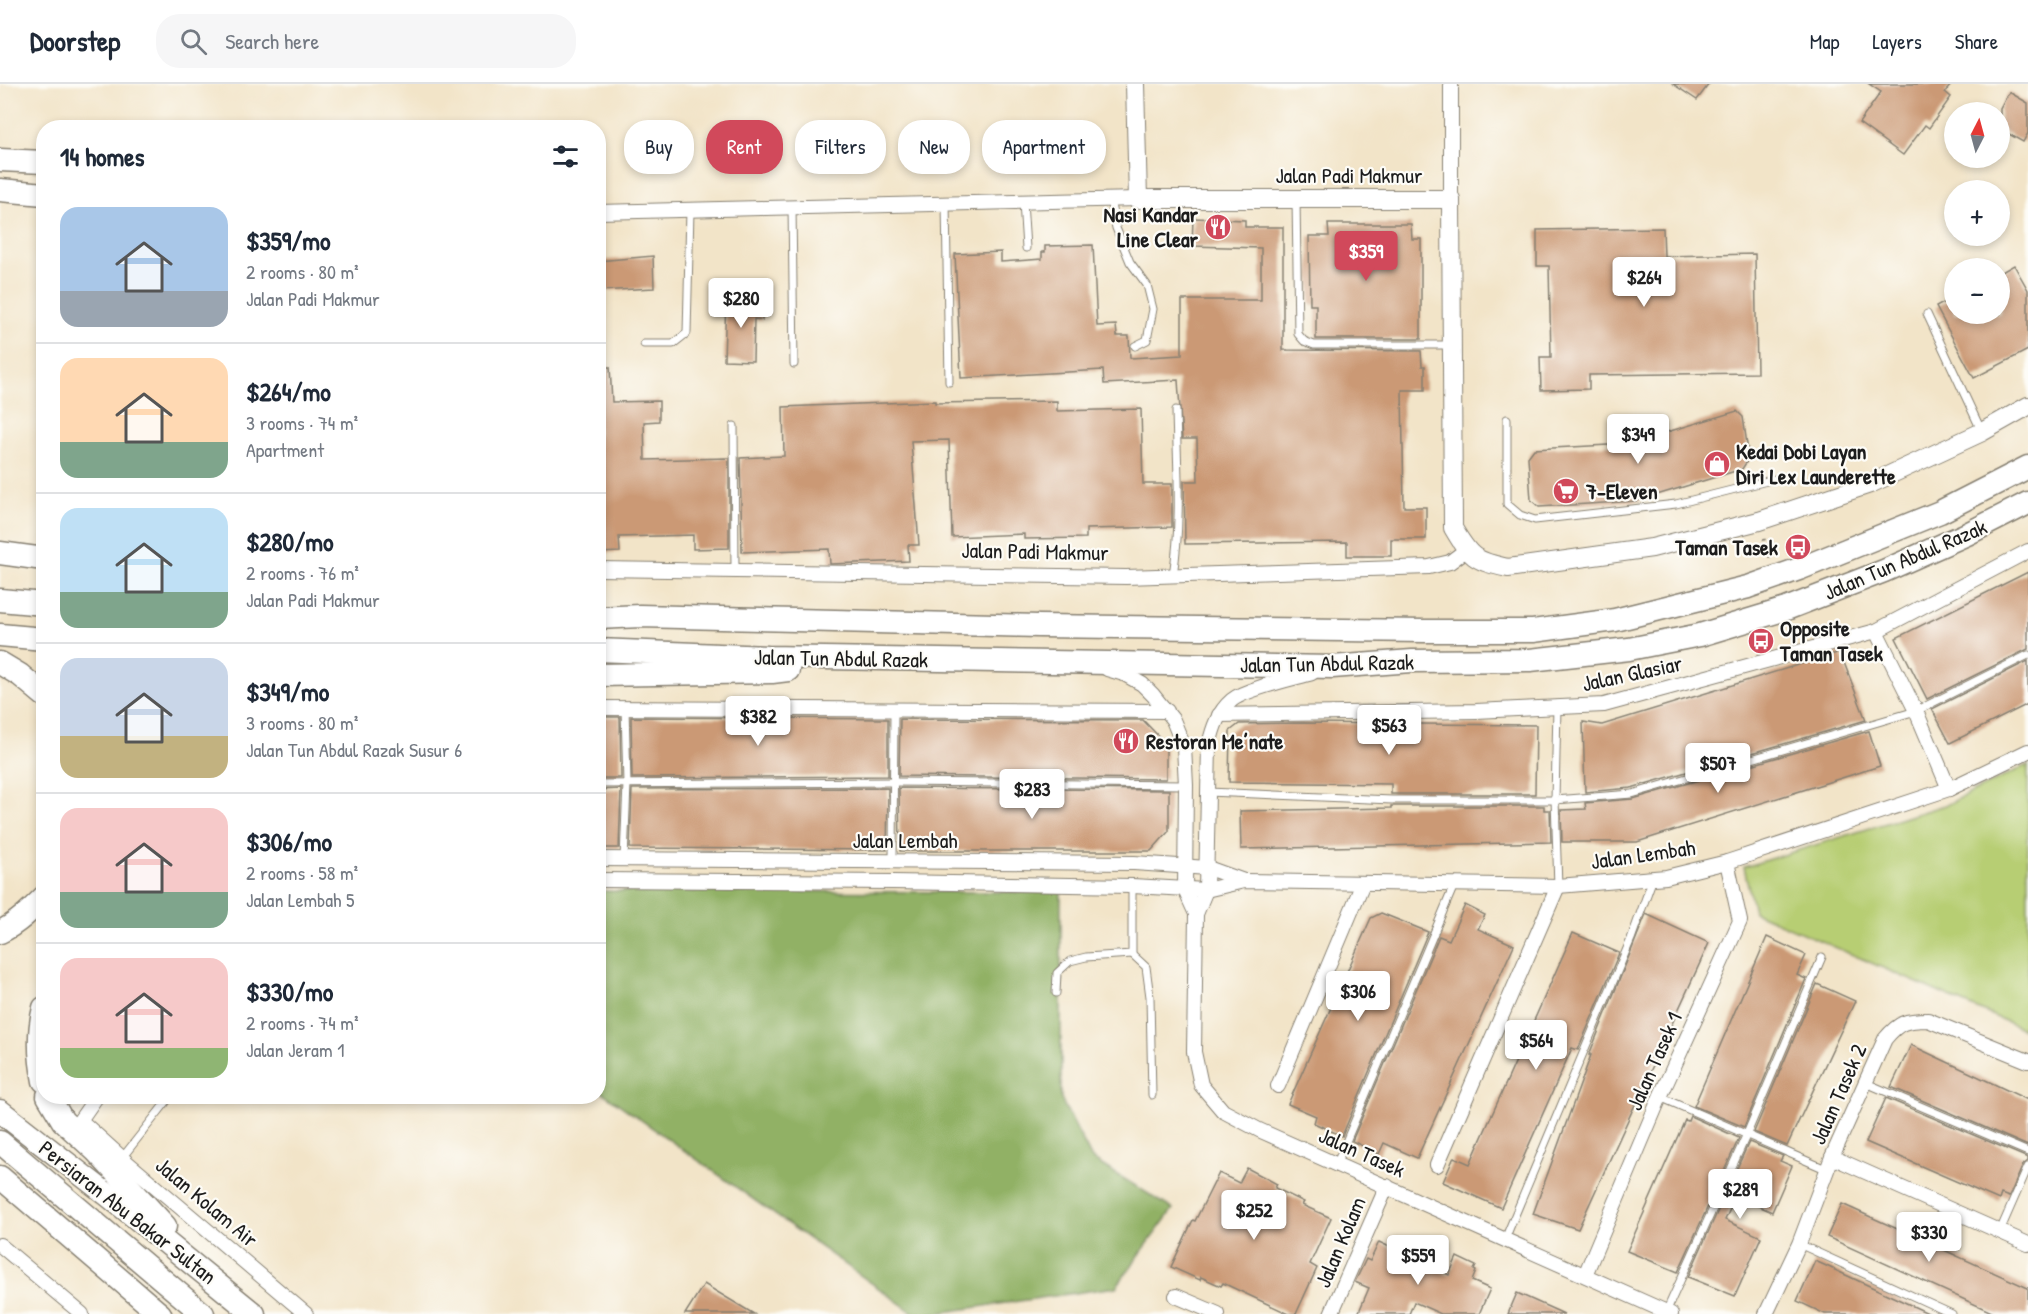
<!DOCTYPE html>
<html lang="en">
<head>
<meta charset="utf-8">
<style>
  :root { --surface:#fff; --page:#f6f6f7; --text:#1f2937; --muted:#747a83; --line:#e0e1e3; --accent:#d1495b }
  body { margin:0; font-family:"Patrick Hand",sans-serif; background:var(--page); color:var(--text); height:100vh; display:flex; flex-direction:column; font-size:22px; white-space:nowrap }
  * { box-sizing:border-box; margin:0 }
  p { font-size:20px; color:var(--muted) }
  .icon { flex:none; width:33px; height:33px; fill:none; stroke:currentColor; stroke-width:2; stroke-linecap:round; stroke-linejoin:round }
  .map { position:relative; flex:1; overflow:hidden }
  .side { position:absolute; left:36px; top:36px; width:570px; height:984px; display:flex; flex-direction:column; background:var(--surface); border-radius:24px; box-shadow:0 3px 9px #0003 }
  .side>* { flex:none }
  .top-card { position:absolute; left:624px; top:36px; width:570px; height:54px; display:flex; gap:12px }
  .needle { width:39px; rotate:6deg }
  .controls { position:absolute; left:1944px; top:18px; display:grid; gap:12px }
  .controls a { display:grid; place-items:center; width:66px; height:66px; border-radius:50%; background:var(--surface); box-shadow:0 3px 9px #0003; font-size:30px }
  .price { position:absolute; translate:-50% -51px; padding:0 14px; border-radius:6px; background:#fff; color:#222; font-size:20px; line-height:39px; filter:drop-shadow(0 2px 3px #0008) }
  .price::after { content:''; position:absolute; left:50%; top:36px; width:18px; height:14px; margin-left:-9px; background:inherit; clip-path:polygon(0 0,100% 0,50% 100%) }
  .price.active { background:var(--accent); color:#fff }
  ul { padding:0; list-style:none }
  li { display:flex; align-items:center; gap:18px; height:150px; padding:0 24px }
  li+li { border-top:2px solid var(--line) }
  li span { display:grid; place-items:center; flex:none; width:168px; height:120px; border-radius:18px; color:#555 }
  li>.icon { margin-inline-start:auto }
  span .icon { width:72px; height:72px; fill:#fffc; stroke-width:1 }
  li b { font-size:26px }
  h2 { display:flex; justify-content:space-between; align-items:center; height:72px; padding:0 24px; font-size:26px }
  .tag { padding:0 21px; border-radius:24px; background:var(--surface); box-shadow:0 3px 9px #0003; font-size:21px; line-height:54px }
  .tag.active { background:var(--accent); color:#fff }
  header { display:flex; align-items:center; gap:36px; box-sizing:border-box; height:84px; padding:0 30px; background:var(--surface); border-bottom:2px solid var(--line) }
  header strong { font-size:28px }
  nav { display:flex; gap:33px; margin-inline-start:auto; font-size:21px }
  .search { width:420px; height:54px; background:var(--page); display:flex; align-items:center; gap:15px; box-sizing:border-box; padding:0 21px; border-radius:24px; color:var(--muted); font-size:22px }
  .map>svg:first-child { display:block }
  .green { fill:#b7ce73; stroke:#6a7548; stroke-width:1.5 }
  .forest { fill:#91b165; stroke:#566640; stroke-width:1.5 }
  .building { fill:#cb9974 }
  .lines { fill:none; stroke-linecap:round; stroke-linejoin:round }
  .service-casing { stroke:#878072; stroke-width:9 }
  .minor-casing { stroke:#878072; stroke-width:16 }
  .tertiary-casing { stroke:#878072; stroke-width:20 }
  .trunk-casing { stroke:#878072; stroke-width:25 }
  .path { stroke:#878072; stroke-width:3; stroke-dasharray:1.5 4.5; stroke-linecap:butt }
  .service { stroke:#fff; stroke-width:7 }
  .minor { stroke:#fff; stroke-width:14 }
  .tertiary { stroke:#fff; stroke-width:18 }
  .trunk { stroke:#fff; stroke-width:22 }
  .labels { text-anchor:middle; stroke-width:4.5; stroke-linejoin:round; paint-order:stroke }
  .street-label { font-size:22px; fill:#1c1c1c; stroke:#fdfcf7 }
  .poi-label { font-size:22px; font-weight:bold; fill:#1c1c1c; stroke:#fdfcf7; text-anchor:start }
</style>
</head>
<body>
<header>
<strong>Doorstep</strong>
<div class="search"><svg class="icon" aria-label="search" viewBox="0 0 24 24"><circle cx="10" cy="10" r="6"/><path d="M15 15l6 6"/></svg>Search here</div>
<nav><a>Map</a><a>Layers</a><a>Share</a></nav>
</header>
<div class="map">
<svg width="2028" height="1230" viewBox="0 0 2028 1230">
  <rect width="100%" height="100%" fill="#fdfcf7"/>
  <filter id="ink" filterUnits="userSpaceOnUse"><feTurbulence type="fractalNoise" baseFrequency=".0167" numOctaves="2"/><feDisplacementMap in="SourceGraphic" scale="12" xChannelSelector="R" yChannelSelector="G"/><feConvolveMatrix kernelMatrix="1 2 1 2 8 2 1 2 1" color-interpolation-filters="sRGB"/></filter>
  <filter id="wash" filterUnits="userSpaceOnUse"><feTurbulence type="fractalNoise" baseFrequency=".008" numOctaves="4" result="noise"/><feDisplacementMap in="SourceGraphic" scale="24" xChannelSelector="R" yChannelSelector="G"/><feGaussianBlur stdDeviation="1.35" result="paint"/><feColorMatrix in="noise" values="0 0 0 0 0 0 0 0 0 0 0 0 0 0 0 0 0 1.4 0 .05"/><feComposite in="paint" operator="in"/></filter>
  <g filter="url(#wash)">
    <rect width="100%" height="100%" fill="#f2e4c8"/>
    <path class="green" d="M2028 681V947L1754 828 1744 783 1948 720Z"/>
    <path class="forest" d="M599 807 1061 808V1015L1092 1075 1173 1125 1116 1203 930 1230H915L599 1006Z"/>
    <g id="blocks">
      <g class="building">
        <path d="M1673 0H1709L1697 16Z"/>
        <path d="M1869 0H1952L1945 8 1951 13 1929 44 1925 41 1903 71 1859 39 1881 8Z"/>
        <path d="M2009 8 2028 19V49L2023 58 2000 45V25Z"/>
        <path d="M1193 134 1245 136V143H1283V266L1421 267 1422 282H1425V306H1402L1404 423H1426V455H1391V472H1347V458L1185 460 1184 397H1198L1197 355H1182L1178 296 1104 300 1103 286 961 294 955 170 1001 168V178L1042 175V168H1045V162L1093 161 1097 242 1116 241 1117 252H1129L1130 274 1182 271V216H1261V164L1192 162Z"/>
        <path d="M1328 140H1411L1412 155H1421V255H1316V221H1310L1309 152H1329Z"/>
        <path d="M1663 144 1664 172 1755 170 1757 289 1589 291V305L1541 306 1540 273H1551L1549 182H1537V146Z"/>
        <path d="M653 172 654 204 598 207V177Z"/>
        <path d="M2014 181 2028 206V266L1974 294 1936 223 1954 213V230H2000V189Z"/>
        <path d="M726 214 755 215V221H762V236L754 235 753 277 724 276Z"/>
        <path d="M598 283H610L612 318 659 317V337L644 338 645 376 729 374V464L693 465V451L619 453 620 468 598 469Z"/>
        <path d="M935 317V319L1057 317V327L1141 325 1143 400H1172V443L1086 445V454L1024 455V450L952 453 949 356 911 357 919 461H908L909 477 830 480 829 465 742 468 740 374 784 372 783 323Z"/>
        <path d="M1737 327 1743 333 1749 374 1742 385 1637 417 1539 423 1531 416 1528 373 1534 365 1627 360Z"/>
        <path d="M2028 488V565L1927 615 1896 554Z"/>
        <path d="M1840 568 1866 636 1631 704 1585 708 1583 638 1602 641Z"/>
        <path d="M2028 577V620L1950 659 1932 625Z"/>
        <path d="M598 633H620L621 694H598Z"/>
        <path d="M631 633 888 635V692L632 694Z"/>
        <path d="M900 635 1143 636 1166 660V695L899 692Z"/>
        <path d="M1302 639 1536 641 1535 710H1391V700L1229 698 1230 647 1239 640Z"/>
        <path d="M1869 647 1880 682 1637 758H1562L1561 726 1586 725 1585 719 1633 715Z"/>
        <path d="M888 704 887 766 630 764 632 705Z"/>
        <path d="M899 704 1169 706V747L1151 767H900Z"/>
        <path d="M621 705 619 764H598V706Z"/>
        <path d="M1391 722H1544V726H1550L1551 758 1241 765 1240 727 1391 724Z"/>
        <path d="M1465 821 1485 831 1478 845 1514 861 1417 1074 1384 1059 1379 1070 1352 1057 1439 852 1449 856Z"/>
        <path d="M1381 829 1428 848 1342 1052 1314 1039 1316 1032 1288 1020 1371 834Z"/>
        <path d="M1646 830 1709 859 1578 1145 1533 1130 1591 971H1589Z"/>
        <path d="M1573 849 1619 869 1578 966 1572 964 1501 1124 1443 1098 1454 1073 1470 1080Z"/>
        <path d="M1767 853 1806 871 1797 891 1806 895 1744 1043 1694 1022Z"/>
        <path d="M1817 900 1855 917 1787 1062 1754 1048Z"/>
        <path d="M1911 961 2028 1016V1062L1891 1003Z"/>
        <path d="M1886 1014 2028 1074V1077L2023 1081 2009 1113 2001 1110 1999 1116 1866 1058Z"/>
        <path d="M1690 1032 1739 1054 1678 1188 1627 1167 1685 1036 1688 1037Z"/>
        <path d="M1749 1058 1783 1072 1780 1077 1792 1082 1772 1128 1736 1112 1725 1136 1761 1153 1735 1212 1688 1193Z"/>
        <path d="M1247 1084 1277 1100 1275 1104 1304 1118 1302 1121 1331 1134 1310 1180 1317 1184 1296 1230H1289L1223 1199 1221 1202 1201 1193 1200 1196 1171 1183 1193 1136 1195 1137 1219 1089 1239 1099Z"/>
        <path d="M1842 1120 2028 1204V1230H1996L1827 1153Z"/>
        <path d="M1379 1158 1449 1191 1457 1173 1476 1182 1474 1186 1476 1187 1472 1197 1490 1205 1479 1230H1441L1414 1218 1409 1230H1358L1369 1204 1355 1198 1366 1175 1370 1177Z"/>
        <path d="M1815 1177 1822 1180 1930 1230H1825L1797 1217Z"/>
        <path d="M704 1200 754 1230H685Z"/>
        <path d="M1517 1209 1564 1230H1508Z"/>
      </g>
    </g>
  </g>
  <g filter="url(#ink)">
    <use href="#blocks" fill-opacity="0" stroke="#878072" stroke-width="1.5"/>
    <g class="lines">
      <defs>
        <g id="service">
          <path d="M1296 115 1298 250 1304 257 1314 261H1451"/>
          <path d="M1110 116 1116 144 1130 178 1147 201 1153 225 1147 256 1135 262"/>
          <path d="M1023 118 1026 164"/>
          <path d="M946 119 949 298"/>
          <path d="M792 122 794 280"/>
          <path d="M1927 230 1981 346"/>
          <path d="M644 260H673L687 249 690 126"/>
          <path d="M1507 335V420L1520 431 1535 436 1676 420 1783 393"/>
          <path d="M734 342 735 488"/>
          <path d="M1173 491C1182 436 1177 381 1176 326"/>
          <path d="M1557 623 1555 716 1558 802"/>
          <path d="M598 700 894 698 1186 701"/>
          <path d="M1208 708 1392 716H1555L1632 710 1916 627 2028 571"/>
          <path d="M624 775 627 700 625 624"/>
          <path d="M893 777 894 626"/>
          <path d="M1132 870 1146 883 1150 913 1152 1011"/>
          <path d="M1056 909 1057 889 1070 877 1086 873 1132 870V802"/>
          <path d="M1866 999 2028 1068"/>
          <path d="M1660 1013 1828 1086"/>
          <path d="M122 1074 171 1012"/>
          <path d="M1337 1079 1455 799"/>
          <path d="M2000 1147 2028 1083"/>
          <path d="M1505 1155 1631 855 1653 794"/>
          <path d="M1799 1160 1952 1230"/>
          <path d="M1666 1228 1746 1052 1822 873"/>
        </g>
        <g id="minor">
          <path d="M1451 0V115"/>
          <path d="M598 128 1138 115"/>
          <path d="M598 485 1126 493 1429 483 1450 478 1466 466"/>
          <path d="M1876 547 1916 627 1949 705"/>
          <path d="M1107 585 1124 590 1142 600 1153 611 1173 636 1184 663 1186 701 1185 806 1196 830"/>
          <path d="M1312 589C1295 594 1245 605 1232 616 1218 628 1213 644 1209 661L1206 806 1196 830 1194 968 1201 1001 1223 1027 1259 1046 1671 1230"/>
          <path d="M598 624 1167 627"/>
          <path d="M1219 631 1476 627 1604 621 1876 547 2028 467"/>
          <path d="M598 775 1134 779 1208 784 1244 797"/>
          <path d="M598 796 893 798 1132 802 1206 806 1244 797 1558 802 1666 793 1727 778 1949 705 2028 667"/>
          <path d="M1278 1002 1363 799"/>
          <path d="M81 1037 122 1074 306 1230"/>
          <path d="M76 1042 97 1012"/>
          <path d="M1832 1073 2028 1160"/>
          <path d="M1437 1081 1558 802"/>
          <path d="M0 1161 82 1230"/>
          <path d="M1585 1191 1660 1013 1740 837 1727 778"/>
          <path d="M1176 1212 1218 1230"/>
          <path d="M1331 1230 1387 1102"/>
          <path d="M1766 1230 1799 1160 1832 1073 1885 955C1899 938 1906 936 1928 936L2028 977"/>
        </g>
        <path id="tertiary" d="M1135 0 1138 115H1451L1453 444C1470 473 1474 477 1508 484L1652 464 1759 437 1870 400 1982 348 2028 322"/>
        <g id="trunk">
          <path d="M0 76 44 78"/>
          <path d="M0 106 44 110"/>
          <path d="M0 469 44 475"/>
          <path d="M0 516 44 520"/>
          <path d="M598 534 640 532 1039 542 1424 547H1533L1615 536 1748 503 1799 485 1940 428 2028 383"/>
          <path d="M0 551 44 555"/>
          <path d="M598 566 768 573 1332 583 1412 577 1530 576 1629 565 1700 551 1786 525 1884 487 1967 450 2028 419"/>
          <path d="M0 579 20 591 44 611"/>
          <path d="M598 591 772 588 788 586"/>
          <path d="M0 848C17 840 31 826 44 813"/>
          <path d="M44 924C38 948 39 973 44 997"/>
          <path d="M48 1012 63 1037 96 1067 165 1142"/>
          <path d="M0 1027 109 1112 254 1230"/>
          <path d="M0 1058 203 1230"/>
          <path d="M0 1093 160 1230"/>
        </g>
      </defs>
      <use href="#service" class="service-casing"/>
      <use href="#minor" class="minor-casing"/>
      <use href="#tertiary" class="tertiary-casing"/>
      <use href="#trunk" class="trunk-casing"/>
      <path class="path" d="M1764 455 1770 474"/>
      <use href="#service" class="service"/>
      <use href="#minor" class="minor"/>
      <use href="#tertiary" class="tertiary"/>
      <use href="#trunk" class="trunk"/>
    </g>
  </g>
  <defs>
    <symbol id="restaurant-disc" viewBox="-11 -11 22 22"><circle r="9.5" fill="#d1495b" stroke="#fdfcf7"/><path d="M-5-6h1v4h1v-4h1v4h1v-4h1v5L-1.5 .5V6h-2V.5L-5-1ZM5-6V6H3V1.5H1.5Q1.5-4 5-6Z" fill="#fff"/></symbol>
    <symbol id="shop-disc" viewBox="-11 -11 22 22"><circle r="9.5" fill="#d1495b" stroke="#fdfcf7"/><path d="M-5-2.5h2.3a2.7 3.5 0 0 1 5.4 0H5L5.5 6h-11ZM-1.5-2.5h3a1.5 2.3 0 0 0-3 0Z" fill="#fff"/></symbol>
    <symbol id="supermarket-disc" viewBox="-11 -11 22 22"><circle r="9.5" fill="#d1495b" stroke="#fdfcf7"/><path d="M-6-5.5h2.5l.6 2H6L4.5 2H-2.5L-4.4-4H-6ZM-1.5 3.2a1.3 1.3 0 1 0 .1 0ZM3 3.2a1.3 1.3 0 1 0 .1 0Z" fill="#fff"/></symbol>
    <symbol id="bus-disc" viewBox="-11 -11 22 22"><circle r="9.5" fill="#d1495b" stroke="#fdfcf7"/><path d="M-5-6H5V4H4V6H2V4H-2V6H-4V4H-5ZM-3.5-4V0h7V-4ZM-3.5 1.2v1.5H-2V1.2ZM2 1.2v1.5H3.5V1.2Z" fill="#fff"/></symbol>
  </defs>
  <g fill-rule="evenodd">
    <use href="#restaurant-disc" x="1203" y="128" width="30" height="30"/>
    <use href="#shop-disc" x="1702" y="365" width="30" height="30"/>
    <use href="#supermarket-disc" x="1551" y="392" width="30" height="30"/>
    <use href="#bus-disc" x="1783" y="448" width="30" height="30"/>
    <use href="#bus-disc" x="1746" y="542" width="30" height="30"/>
    <use href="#restaurant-disc" x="1111" y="642" width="30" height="30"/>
  </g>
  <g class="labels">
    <g class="street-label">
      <text x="1349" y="99">Jalan Padi Makmur</text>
      <text transform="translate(1035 467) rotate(1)" y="8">Jalan Padi Makmur</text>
      <text transform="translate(1905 475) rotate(-23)" y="8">Jalan Tun Abdul Razak</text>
      <text transform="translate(841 574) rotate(1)" y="8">Jalan Tun Abdul Razak</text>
      <text transform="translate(1327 579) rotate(-1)" y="8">Jalan Tun Abdul Razak</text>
      <text transform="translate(1632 589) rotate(-12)" y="8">Jalan Glasiar</text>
      <text x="905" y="764">Jalan Lembah</text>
      <text transform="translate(1643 770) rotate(-8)" y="8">Jalan Lembah</text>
      <text transform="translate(1654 977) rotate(-66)" y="8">Jalan Tasek 1</text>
      <text transform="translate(1838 1010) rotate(-66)" y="8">Jalan Tasek 2</text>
      <text transform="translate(1362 1068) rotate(24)" y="8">Jalan Tasek</text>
      <text transform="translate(207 1118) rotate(40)" y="8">Jalan Kolam Air</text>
      <text transform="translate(128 1128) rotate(38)" y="8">Persiaran Abu Bakar Sultan</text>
      <text transform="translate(1340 1158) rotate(-67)" y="8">Jalan Kolam</text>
    </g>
    <g class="poi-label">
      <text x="1198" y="138" text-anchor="end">Nasi Kandar<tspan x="1198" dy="25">Line Clear</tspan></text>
      <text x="1736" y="375">Kedai Dobi Layan<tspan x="1736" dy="25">Diri Lex Launderette</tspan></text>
      <text x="1586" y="415">7-Eleven</text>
      <text x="1778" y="471" text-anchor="end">Taman Tasek</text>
      <text x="1780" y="552">Opposite<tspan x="1780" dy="25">Taman Tasek</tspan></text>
      <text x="1146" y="665">Restoran Me’nate</text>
    </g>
  </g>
</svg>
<div class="controls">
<a><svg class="needle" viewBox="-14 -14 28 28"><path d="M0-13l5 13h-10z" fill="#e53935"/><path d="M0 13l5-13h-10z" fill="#747a83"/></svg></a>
<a>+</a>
<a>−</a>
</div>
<b class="price active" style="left:1366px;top:198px">$359</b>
<b class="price" style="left:1644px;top:224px">$264</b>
<b class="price" style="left:741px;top:245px">$280</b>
<b class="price" style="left:1638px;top:381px">$349</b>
<b class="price" style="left:758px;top:663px">$382</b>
<b class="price" style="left:1389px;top:672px">$563</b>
<b class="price" style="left:1718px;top:710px">$507</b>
<b class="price" style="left:1032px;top:736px">$283</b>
<b class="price" style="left:1358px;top:938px">$306</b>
<b class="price" style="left:1536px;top:987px">$564</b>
<b class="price" style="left:1740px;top:1136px">$289</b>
<b class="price" style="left:1254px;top:1157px">$252</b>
<b class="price" style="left:1929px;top:1179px">$330</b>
<b class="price" style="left:1418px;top:1202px">$559</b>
<div class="top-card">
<a class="tag">Buy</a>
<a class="tag active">Rent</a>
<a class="tag">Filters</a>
<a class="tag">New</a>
<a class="tag">Apartment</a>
</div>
<section class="side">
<h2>14 homes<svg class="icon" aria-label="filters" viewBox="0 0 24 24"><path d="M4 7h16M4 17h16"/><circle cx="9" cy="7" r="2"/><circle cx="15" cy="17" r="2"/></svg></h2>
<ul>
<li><span style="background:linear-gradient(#a9c7e8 70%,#9aa5b1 0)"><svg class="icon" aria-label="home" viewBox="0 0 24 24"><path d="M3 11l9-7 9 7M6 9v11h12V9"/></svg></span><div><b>$359/mo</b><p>2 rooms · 80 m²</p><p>Jalan Padi Makmur</p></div></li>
<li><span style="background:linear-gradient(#ffd9b3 70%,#7fa58c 0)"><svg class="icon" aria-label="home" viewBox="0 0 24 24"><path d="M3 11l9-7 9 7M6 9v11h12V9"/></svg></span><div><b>$264/mo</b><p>3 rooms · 74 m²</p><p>Apartment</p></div></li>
<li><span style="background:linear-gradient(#bfe0f5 70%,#7fa58c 0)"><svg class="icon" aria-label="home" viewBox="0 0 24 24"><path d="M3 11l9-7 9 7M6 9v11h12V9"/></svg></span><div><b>$280/mo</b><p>2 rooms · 76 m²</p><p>Jalan Padi Makmur</p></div></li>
<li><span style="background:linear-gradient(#c9d6e8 65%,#c2b280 0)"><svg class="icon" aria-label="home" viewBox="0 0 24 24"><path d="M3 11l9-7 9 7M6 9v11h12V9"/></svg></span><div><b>$349/mo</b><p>3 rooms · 80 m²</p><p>Jalan Tun Abdul Razak Susur 6</p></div></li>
<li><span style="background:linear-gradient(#f6c9c9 70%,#7fa58c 0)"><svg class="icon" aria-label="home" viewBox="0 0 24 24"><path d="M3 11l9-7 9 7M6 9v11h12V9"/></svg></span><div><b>$306/mo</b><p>2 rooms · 58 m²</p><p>Jalan Lembah 5</p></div></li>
<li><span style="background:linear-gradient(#f6c9c9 75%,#8fb573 0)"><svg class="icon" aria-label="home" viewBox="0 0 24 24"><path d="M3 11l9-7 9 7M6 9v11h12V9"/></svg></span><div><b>$330/mo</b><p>2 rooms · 74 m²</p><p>Jalan Jeram 1</p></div></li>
</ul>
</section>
</div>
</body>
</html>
